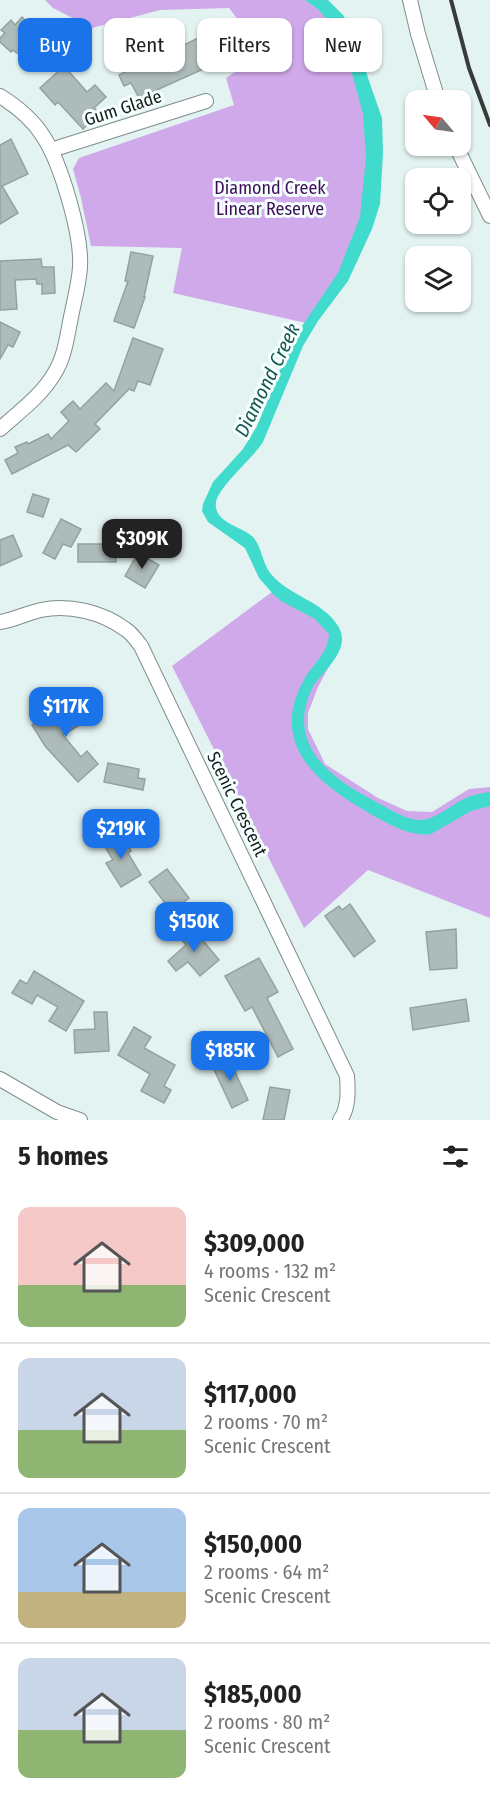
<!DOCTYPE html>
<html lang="en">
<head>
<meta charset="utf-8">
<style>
  :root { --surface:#fff; --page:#f2f2f2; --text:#222; --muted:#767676; --line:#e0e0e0; --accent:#1a73e8 }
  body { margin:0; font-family:"Fira Sans Condensed",sans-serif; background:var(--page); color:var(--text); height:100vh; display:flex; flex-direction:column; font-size:22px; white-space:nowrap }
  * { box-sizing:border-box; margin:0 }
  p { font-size:20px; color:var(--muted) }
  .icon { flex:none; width:33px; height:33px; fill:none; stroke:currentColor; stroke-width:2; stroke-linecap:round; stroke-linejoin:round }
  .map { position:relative; height:1120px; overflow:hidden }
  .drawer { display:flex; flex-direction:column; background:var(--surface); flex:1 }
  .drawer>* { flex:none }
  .top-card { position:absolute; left:18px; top:18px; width:454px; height:54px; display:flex; gap:12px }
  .needle { width:39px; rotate:299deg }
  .tools { position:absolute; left:405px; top:90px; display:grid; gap:12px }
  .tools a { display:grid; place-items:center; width:66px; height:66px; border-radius:12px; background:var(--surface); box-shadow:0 2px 4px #0004; font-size:30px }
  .price { position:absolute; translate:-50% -51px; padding:0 14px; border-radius:12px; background:var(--accent); color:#fff; font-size:20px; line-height:39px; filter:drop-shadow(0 2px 3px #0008) }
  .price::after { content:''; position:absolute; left:50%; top:36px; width:18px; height:14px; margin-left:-9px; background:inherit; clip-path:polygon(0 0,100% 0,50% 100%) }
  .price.selected { background:#222; color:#fff }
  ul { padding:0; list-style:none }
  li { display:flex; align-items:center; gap:18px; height:150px; padding:0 18px }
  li+li { border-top:2px solid var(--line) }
  li span { display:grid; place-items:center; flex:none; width:168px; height:120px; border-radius:12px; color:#555 }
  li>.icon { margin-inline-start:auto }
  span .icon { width:72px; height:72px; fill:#fffc; stroke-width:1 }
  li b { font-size:26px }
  h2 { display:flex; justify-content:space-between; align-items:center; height:72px; padding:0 18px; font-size:26px }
  .pill { padding:0 21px; border-radius:12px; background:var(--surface); box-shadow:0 2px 4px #0004; font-size:21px; line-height:54px }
  .pill.selected { background:var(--accent); color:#fff }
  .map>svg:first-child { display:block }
  .green { fill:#d0a9eb }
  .water { fill:#40dbcd }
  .building { fill:#adbcba; stroke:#93a2a0; stroke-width:1.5 }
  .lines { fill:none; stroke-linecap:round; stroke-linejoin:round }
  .minor-casing { stroke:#7e8d8b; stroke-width:16 }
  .minor { stroke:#fff; stroke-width:14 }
  .rail { stroke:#353c3b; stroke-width:4 }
  .labels { text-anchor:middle; stroke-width:6; stroke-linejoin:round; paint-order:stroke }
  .street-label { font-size:18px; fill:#171d1c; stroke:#f5fffd }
  .park-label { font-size:18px; fill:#3f0f59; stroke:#f5fffd }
  .water-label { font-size:20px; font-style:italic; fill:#175650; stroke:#f5fffd }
</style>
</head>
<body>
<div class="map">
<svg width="490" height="1120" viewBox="0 0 490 1120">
  <rect width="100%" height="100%" fill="#e3f3f1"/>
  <g class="green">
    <path d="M45 0H316L341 24 372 111 360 243 306 323 173 293 182 248 91 246 81 198 73 169 79 158 234 105 226 78 244 66 245 29 229 8 160 10 92 28 53 8Z"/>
    <path d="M276 589 318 611 340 646 318 687 308 713V729L325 764 378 798 407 811 432 812 469 789 490 787V918L368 870 304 928 172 666Z"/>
  </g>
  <path class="water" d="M305 0H328L343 15 357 39 368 78 382 118 383 153 380 204 372 229 348 281 318 321 303 346 263 442C252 459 219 486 216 502 213 523 242 526 253 537 262 547 262 563 271 574 289 596 323 601 338 626 351 646 329 666 317 681 311 688 307 700 305 710 297 758 345 786 382 805 393 811 407 820 419 820 434 821 451 805 464 799 472 795 481 793 490 792V806L471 811 431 834C409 838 377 818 359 807 310 778 270 738 305 678 314 663 328 653 329 634L315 619 281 601 273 594 259 578 245 548 208 522 202 511 203 504 213 482 243 449 257 426 292 341 338 273 360 217 366 157 363 114 347 55 338 32 319 10Z"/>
  <g class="building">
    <path d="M22 17 40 34 46 24 60 32 53 44 55 45 43 67 12 50 11 52 0 42V38L5 33 1 30 11 20 15 25Z"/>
    <path d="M215 30 228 58 139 98 131 83 124 86 119 75 127 71 123 63 146 53 140 39 154 33 163 55Z"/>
    <path d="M64 66 87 92 95 85 106 97 94 108 100 114 83 129 58 102 55 105 40 88Z"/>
    <path d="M11 139 28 174 2 186 18 213 0 224V145Z"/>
    <path d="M131 252 153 256 144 297H145L134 328 114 321 128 281H125Z"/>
    <path d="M41 259 42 267H54L55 293 42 294V284H37L36 279 15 280 17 309 0 310V261Z"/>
    <path d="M0 322 20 332 13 347 8 345 0 359Z"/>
    <path d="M133 338 163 349 150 385 138 381 134 391 129 389 95 424 100 429 76 452 68 445 12 474 5 460 18 453 15 447 27 442 28 444 48 434 51 439 69 421 61 412 73 401 80 409 106 383 114 391Z"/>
    <path d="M33 494 49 499 43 517 27 512Z"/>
    <path d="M61 519 81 529 71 547 63 544 55 559 43 553Z"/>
    <path d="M13 535 22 556 0 566V540Z"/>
    <rect x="78" y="544" width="38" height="18"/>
    <path d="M138 553 159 565 145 588 125 576Z"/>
    <path d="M78 697 91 718 63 735 81 757 87 751 98 764 78 782 45 746 32 725Z"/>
    <path d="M108 763 139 769 138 778 145 779 143 790 104 782Z"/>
    <path d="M120 832 131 851 128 853 141 875 121 887 106 863 113 860 102 842Z"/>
    <path d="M167 869 189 898 171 911 149 882Z"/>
    <path d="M350 904 375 941 354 957 325 916 339 906 342 910Z"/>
    <path d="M191 926 219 960 200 976 188 962 176 971 168 961 186 945 179 936Z"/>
    <path d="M456 929 457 968 430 970 426 932Z"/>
    <path d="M259 958 278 992 267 998 293 1049 278 1057 252 1007 245 1011 225 976Z"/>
    <path d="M34 971 84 1001 66 1031 49 1021 58 1007 37 995 32 1004 12 993 20 980 27 984Z"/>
    <path d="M466 999 469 1021 413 1030 410 1008Z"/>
    <path d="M94 1012H107L109 1051 75 1053 74 1030 95 1029Z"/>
    <path d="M134 1027 151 1037 144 1048 175 1065 164 1086 171 1090 164 1103 141 1091 150 1074 118 1055Z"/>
    <path d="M227 1055 248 1100 232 1108 211 1063Z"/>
    <path d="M270 1087 290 1090 284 1120H263Z"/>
  </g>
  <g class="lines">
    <defs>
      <g id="minor">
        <path d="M410 0 418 34 438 100"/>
        <path d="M0 96C16 106 33 120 43 136 61 163 82 235 80 267 79 284 74 301 71 317 67 336 65 357 54 374 41 396 20 411 0 429"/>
        <path d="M456 146 490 216"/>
        <path d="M51 150 206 101"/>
        <path d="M0 622C14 620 27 613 41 610 69 604 102 612 125 629 132 633 136 640 141 646L347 1076C348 1090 349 1108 340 1120"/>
        <path d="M0 1079 57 1112 80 1120"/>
      </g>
    </defs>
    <use href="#minor" class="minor-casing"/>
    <use href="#minor" class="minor"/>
    <path class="rail" d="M451 0 469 68 490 125"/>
  </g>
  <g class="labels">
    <g class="street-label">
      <text transform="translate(123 108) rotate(-18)" y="6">Gum Glade</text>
      <text transform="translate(237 804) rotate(64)" y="6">Scenic Crescent</text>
    </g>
    <g class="park-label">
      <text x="270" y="194">Diamond Creek<tspan x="270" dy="21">Linear Reserve</tspan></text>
    </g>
    <g class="water-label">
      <text transform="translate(267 380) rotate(-64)" y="7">Diamond Creek</text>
    </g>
  </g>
</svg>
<div class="tools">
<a><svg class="needle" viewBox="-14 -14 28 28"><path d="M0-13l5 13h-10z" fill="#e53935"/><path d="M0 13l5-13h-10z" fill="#767676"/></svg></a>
<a><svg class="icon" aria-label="locate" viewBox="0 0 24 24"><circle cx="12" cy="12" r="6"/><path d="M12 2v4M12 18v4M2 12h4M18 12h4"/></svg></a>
<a><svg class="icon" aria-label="layers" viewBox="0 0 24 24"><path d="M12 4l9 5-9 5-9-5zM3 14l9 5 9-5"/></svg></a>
</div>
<b class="price selected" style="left:142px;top:570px">$309K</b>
<b class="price" style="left:66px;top:738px">$117K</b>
<b class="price" style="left:121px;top:860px">$219K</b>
<b class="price" style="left:194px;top:953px">$150K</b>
<b class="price" style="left:230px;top:1082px">$185K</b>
<div class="top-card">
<a class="pill selected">Buy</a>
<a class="pill">Rent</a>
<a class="pill">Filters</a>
<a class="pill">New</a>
</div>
</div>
<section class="drawer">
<h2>5 homes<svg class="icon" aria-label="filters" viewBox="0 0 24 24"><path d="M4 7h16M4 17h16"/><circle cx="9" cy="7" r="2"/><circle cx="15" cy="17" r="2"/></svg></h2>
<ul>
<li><span style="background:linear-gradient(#f6c9c9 65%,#8fb573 0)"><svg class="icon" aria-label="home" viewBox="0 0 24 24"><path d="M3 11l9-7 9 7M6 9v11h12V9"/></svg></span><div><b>$309,000</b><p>4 rooms · 132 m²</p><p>Scenic Crescent</p></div></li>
<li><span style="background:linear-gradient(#c9d6e8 60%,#8fb573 0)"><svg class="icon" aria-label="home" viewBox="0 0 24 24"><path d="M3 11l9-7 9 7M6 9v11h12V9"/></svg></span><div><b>$117,000</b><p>2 rooms · 70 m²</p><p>Scenic Crescent</p></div></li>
<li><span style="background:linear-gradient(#a9c7e8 70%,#c2b280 0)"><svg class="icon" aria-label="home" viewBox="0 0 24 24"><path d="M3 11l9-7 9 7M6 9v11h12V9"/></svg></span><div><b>$150,000</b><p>2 rooms · 64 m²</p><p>Scenic Crescent</p></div></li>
<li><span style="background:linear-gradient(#c9d6e8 60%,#8fb573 0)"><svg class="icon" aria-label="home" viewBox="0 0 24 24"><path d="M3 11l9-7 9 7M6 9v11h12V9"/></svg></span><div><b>$185,000</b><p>2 rooms · 80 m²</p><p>Scenic Crescent</p></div></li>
</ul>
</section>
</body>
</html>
